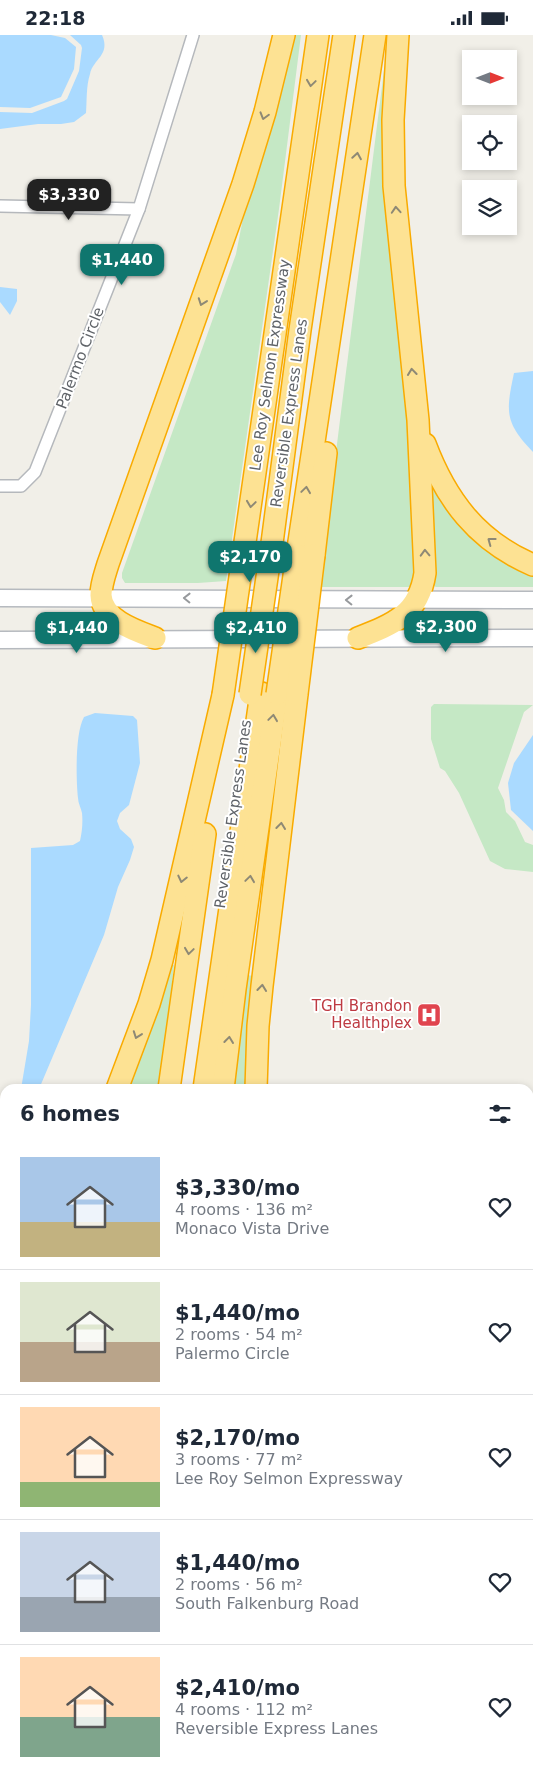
<!DOCTYPE html>
<html lang="en">
<head>
<meta charset="utf-8">
<style>
  :root { --surface:#fff; --page:#f2f2f3; --text:#1f2937; --muted:#747a83; --line:#e0e1e3; --accent:#0f766e }
  body { margin:0; font-family:"DejaVu Sans",sans-serif; background:var(--page); color:var(--text); height:100vh; display:flex; flex-direction:column; font-size:19px; white-space:nowrap }
  * { box-sizing:border-box; margin:0 }
  p { font-size:16px; color:var(--muted) }
  .icon { flex:none; width:28px; height:28px; fill:none; stroke:currentColor; stroke-width:2; stroke-linecap:round; stroke-linejoin:round }
  .map { position:relative; flex:1; overflow:hidden }
  .side { position:absolute; left:0px; top:1049px; width:534px; height:696px; display:flex; flex-direction:column; background:var(--surface); border-radius:15px 15px 0 0; box-shadow:0 2px 8px #0003 }
  .side>* { flex:none }
  .needle { width:32px; rotate:90deg }
  .fabs { position:absolute; left:462px; top:15px; display:grid; gap:10px }
  .fabs a { display:grid; place-items:center; width:55px; height:55px; border-radius:0px; background:var(--surface); box-shadow:0 2px 8px #0003; font-size:25px }
  .price { position:absolute; translate:-50% -42px; padding:0 11px; border-radius:10px; background:var(--accent); color:#fff; font-size:16px; line-height:32px; filter:drop-shadow(0 1px 2px #0008) }
  .price::after { content:''; position:absolute; left:50%; top:30px; width:15px; height:11px; margin-left:-8px; background:inherit; clip-path:polygon(0 0,100% 0,50% 100%) }
  .price.current { background:#222; color:#fff }
  ul { padding:0; list-style:none }
  li { display:flex; align-items:center; gap:15px; height:125px; padding:0 20px }
  li+li { border-top:1px solid var(--line) }
  li span { display:grid; place-items:center; flex:none; width:140px; height:100px; border-radius:0px; color:#555 }
  li>.icon { margin-inline-start:auto }
  span .icon { width:60px; height:60px; fill:#fffc; stroke-width:1 }
  li b { font-size:21px }
  h2 { display:flex; justify-content:space-between; align-items:center; height:60px; padding:0 20px; font-size:21px }
  .status { display:flex; justify-content:space-between; align-items:center; height:35px; padding:0 25px; background:var(--surface); direction:ltr }
  .status svg { height:14px; fill:currentColor }
  .map>svg:first-child { display:block }
  .green { fill:#c5e8c5 }
  .water { fill:#aadaff }
  .lines { fill:none; stroke-linecap:round; stroke-linejoin:round }
  .street-casing { stroke:#b5b8bc; stroke-width:14 }
  .secondary-casing { stroke:#b6babf; stroke-width:19 }
  .highway-casing { stroke:#f9ab00; stroke-width:24 }
  .street { stroke:#fff; stroke-width:11 }
  .secondary { stroke:#fff; stroke-width:16 }
  .highway { stroke:#fde293; stroke-width:21 }
  .highway-bridge-casing { stroke:#f9ab00; stroke-width:24; stroke-linecap:butt }
  .highway-bridge { stroke:#fde293; stroke-width:21 }
  .oneway { stroke:#8e8975 }
  .oneway2 { stroke:#979a9d }
  .labels { text-anchor:middle; stroke-width:4; stroke-linejoin:round; paint-order:stroke }
  .street-label { font-size:15px; fill:#5f6368; stroke:#fff }
  .health-label { font-size:15px; fill:#be3a42; stroke:#fff; text-anchor:end }
</style>
</head>
<body>
<div class="status"><b>22:18</b><svg viewBox="0 0 49 12"><path d="M0 12V9h3v3zM5 12V6h3v6zM10 12V3h3v9zM15 12V0h3v12zM26 1h20v11H26zM47 4h2v5h-2z"/></svg></div>
<div class="map">
<svg width="533" height="1744" viewBox="0 0 533 1744">
  <rect width="100%" height="100%" fill="#f1efe8"/>
  <g class="green">
    <path d="M294 0H301L279 174 226 546 198 548H125L122 543V538L236 219 246 168Z"/>
    <path d="M384 35 388 36 408 371 416 552H319Z"/>
    <path d="M429 433 533 536V552H436L432 550Z"/>
    <path d="M434 669 533 670 524 677 498 753 504 765 506 777 515 786 525 807 533 810V837L505 834 490 826 459 758 445 736 440 733 431 704V672Z"/>
    <path d="M170 930H174L161 1054H126Z"/>
    <path d="M248 940 257 942 251 1054H234Z"/>
    <path d="M529 1167H533V1320L529 1322Z"/>
    <path d="M5 1273V1364L0 1370V1280Z"/>
    <path d="M533 1327V1499L529 1494V1329Z"/>
    <path d="M529 1503 533 1508V1687L529 1682Z"/>
    <path d="M5 1608V1663L0 1661V1613Z"/>
    <path d="M0 1685 5 1687V1740H150L161 1744H0Z"/>
    <path d="M529 1713 533 1716V1744H495L490 1740H529Z"/>
    <path d="M220 1740H342L357 1744H234Z"/>
  </g>
  <g class="water">
    <path d="M0 0H51L65 3 76 12 74 34 61 62 30 73 0 72Z"/>
    <path d="M70 0H102C111 20 93 24 90 39 86 51 87 66 86 78L74 87 61 89H38L0 94V77L32 78 64 66 67 64 79 36 82 13 81 10Z"/>
    <path d="M0 252 17 254V266L10 280 0 267Z"/>
    <path d="M533 336V417C504 387 506 376 514 338Z"/>
    <path d="M95 678 133 681 137 685 140 728 129 770 120 778 117 786 120 794 131 804 134 812 130 825 118 852 104 900 39 1054H21L29 1006 31 970V813L73 810 80 806C82 797 83 787 82 778 81 773 78 768 78 763 76 744 75 698 84 682Z"/>
    <path d="M533 700V796L511 775 508 748 514 728Z"/>
    <path d="M5 1364V1608L0 1613V1370Z"/>
    <path d="M342 1740H490L495 1744H357Z"/>
  </g>
  <g class="lines">
    <defs>
      <g id="street">
        <path d="M0 171 139 174"/>
        <path d="M0 451H21L35 437 139 174 193 0"/>
      </g>
      <g id="secondary">
        <path d="M0 563 533 565"/>
        <path d="M0 605 533 603"/>
      </g>
      <g id="highway">
        <path d="M425 409C446 465 477 506 533 530"/>
        <path d="M272 508 300 295 344 0"/>
        <path d="M297 520 375 0"/>
        <path d="M314 520 326 418"/>
        <path d="M243 521 318 0"/>
        <path d="M155 603C136 596 102 585 101 560 101 549 105 539 108 529L243 149 265 77 284 0"/>
        <path d="M358 603C394 589 419 579 425 538L418 385 394 151 393 85 398 0"/>
        <path d="M117 1054 149 969 162 925 223 660"/>
        <path d="M169 1054 205 799"/>
        <path d="M204 1054 261 658"/>
        <path d="M223 1054 235 954 277 659"/>
        <path d="M256 1054 258 991 262 951 297 659"/>
        <path d="M0 1264 5 1257"/>
        <path d="M0 1674 5 1676"/>
        <path d="M529 1706 533 1709"/>
        <path d="M183 1740 194 1744"/>
        <path d="M42 1744 43 1740"/>
        <path d="M78 1744V1740"/>
      </g>
    </defs>
    <use href="#street" class="street-casing"/>
    <use href="#secondary" class="secondary-casing"/>
    <use href="#highway" class="highway-casing"/>
    <use href="#street" class="street"/>
    <use href="#secondary" class="secondary"/>
    <use href="#highway" class="highway"/>
    <defs>
      <g id="highway-bridge">
        <path d="M250 659 272 508"/>
        <path d="M277 659 297 520"/>
        <path d="M297 659 314 520"/>
        <path d="M223 660 243 521"/>
      </g>
    </defs>
    <use href="#highway-bridge" class="highway-bridge-casing"/>
    <use href="#highway-bridge" class="highway-bridge"/>
  </g>
  <defs><path id="oneway-chevron" d="M-2-3.5L2.5 0L-2 3.5" fill="none" stroke-width="1.6" stroke-linecap="round" stroke-linejoin="round" transform="scale(1.25)"/></defs>
  <g class="oneway">
    <use href="#oneway-chevron" transform="translate(311 48) rotate(98)"/>
    <use href="#oneway-chevron" transform="translate(264 81) rotate(106)"/>
    <use href="#oneway-chevron" transform="translate(357 121) rotate(-81)"/>
    <use href="#oneway-chevron" transform="translate(396 175) rotate(-94)"/>
    <use href="#oneway-chevron" transform="translate(202 267) rotate(110)"/>
    <use href="#oneway-chevron" transform="translate(412 337) rotate(-96)"/>
    <use href="#oneway-chevron" transform="translate(306 455) rotate(-82)"/>
    <use href="#oneway-chevron" transform="translate(251 469) rotate(98)"/>
    <use href="#oneway-chevron" transform="translate(491 506) rotate(-143)"/>
    <use href="#oneway-chevron" transform="translate(425 518) rotate(-92)"/>
    <use href="#oneway-chevron" transform="translate(273 683) rotate(-82)"/>
    <use href="#oneway-chevron" transform="translate(281 791) rotate(-83)"/>
    <use href="#oneway-chevron" transform="translate(182 844) rotate(103)"/>
    <use href="#oneway-chevron" transform="translate(250 844) rotate(-82)"/>
    <use href="#oneway-chevron" transform="translate(189 916) rotate(98)"/>
    <use href="#oneway-chevron" transform="translate(262 953) rotate(-84)"/>
    <use href="#oneway-chevron" transform="translate(137 1000) rotate(110)"/>
    <use href="#oneway-chevron" transform="translate(229 1005) rotate(-83)"/>
  </g>
  <g class="oneway2">
    <use href="#oneway-chevron" transform="translate(187 563) rotate(-179)"/>
    <use href="#oneway-chevron" transform="translate(349 565) rotate(-179)"/>
  </g>
  <defs>
    <symbol id="hospital-square" viewBox="-11 -11 22 22"><rect x="-9" y="-9" width="18" height="18" rx="4" fill="#e0444e" stroke="#fff"/><path d="M-5-5h3v3.5h4V-5h3V5h-3V1.5h-4V5h-3Z" fill="#fff"/></symbol>
  </defs>
  <g fill-rule="evenodd">
    <use href="#hospital-square" x="415" y="966" width="28" height="28"/>
  </g>
  <g class="labels">
    <g class="street-label">
      <text transform="translate(80 323) rotate(-69)" y="5">Palermo Circle</text>
      <text transform="translate(270 330) rotate(-82)" y="5">Lee Roy Selmon Expressway</text>
      <text transform="translate(289 378) rotate(-82)" y="5">Reversible Express Lanes</text>
      <text transform="translate(233 779) rotate(-82)" y="5">Reversible Express Lanes</text>
    </g>
    <g class="health-label">
      <text x="412" y="976">TGH Brandon<tspan x="412" dy="17">Healthplex</tspan></text>
    </g>
  </g>
</svg>
<div class="fabs">
<a><svg class="needle" viewBox="-14 -14 28 28"><path d="M0-13l5 13h-10z" fill="#e53935"/><path d="M0 13l5-13h-10z" fill="#747a83"/></svg></a>
<a><svg class="icon" aria-label="locate" viewBox="0 0 24 24"><circle cx="12" cy="12" r="6"/><path d="M12 2v4M12 18v4M2 12h4M18 12h4"/></svg></a>
<a><svg class="icon" aria-label="layers" viewBox="0 0 24 24"><path d="M12 4l9 5-9 5-9-5zM3 14l9 5 9-5"/></svg></a>
</div>
<b class="price current" style="left:69px;top:186px">$3,330</b>
<b class="price" style="left:122px;top:251px">$1,440</b>
<b class="price" style="left:250px;top:548px">$2,170</b>
<b class="price" style="left:446px;top:618px">$2,300</b>
<b class="price" style="left:77px;top:619px">$1,440</b>
<b class="price" style="left:256px;top:619px">$2,410</b>
<section class="side">
<h2>6 homes<svg class="icon" aria-label="filters" viewBox="0 0 24 24"><path d="M4 7h16M4 17h16"/><circle cx="9" cy="7" r="2"/><circle cx="15" cy="17" r="2"/></svg></h2>
<ul>
<li><span style="background:linear-gradient(#a9c7e8 65%,#c2b280 0)"><svg class="icon" aria-label="home" viewBox="0 0 24 24"><path d="M3 11l9-7 9 7M6 9v11h12V9"/></svg></span><div><b>$3,330/mo</b><p>4 rooms · 136 m²</p><p>Monaco Vista Drive</p></div><svg class="icon" aria-label="heart" viewBox="0 0 24 24"><path d="M12 20l-8-8c-3-5 5-10 8-4 3-6 11-1 8 4z"/></svg></li>
<li><span style="background:linear-gradient(#dfe7d0 60%,#b9a48a 0)"><svg class="icon" aria-label="home" viewBox="0 0 24 24"><path d="M3 11l9-7 9 7M6 9v11h12V9"/></svg></span><div><b>$1,440/mo</b><p>2 rooms · 54 m²</p><p>Palermo Circle</p></div><svg class="icon" aria-label="heart" viewBox="0 0 24 24"><path d="M12 20l-8-8c-3-5 5-10 8-4 3-6 11-1 8 4z"/></svg></li>
<li><span style="background:linear-gradient(#ffd9b3 75%,#8fb573 0)"><svg class="icon" aria-label="home" viewBox="0 0 24 24"><path d="M3 11l9-7 9 7M6 9v11h12V9"/></svg></span><div><b>$2,170/mo</b><p>3 rooms · 77 m²</p><p>Lee Roy Selmon Expressway</p></div><svg class="icon" aria-label="heart" viewBox="0 0 24 24"><path d="M12 20l-8-8c-3-5 5-10 8-4 3-6 11-1 8 4z"/></svg></li>
<li><span style="background:linear-gradient(#c9d6e8 65%,#9aa5b1 0)"><svg class="icon" aria-label="home" viewBox="0 0 24 24"><path d="M3 11l9-7 9 7M6 9v11h12V9"/></svg></span><div><b>$1,440/mo</b><p>2 rooms · 56 m²</p><p>South Falkenburg Road</p></div><svg class="icon" aria-label="heart" viewBox="0 0 24 24"><path d="M12 20l-8-8c-3-5 5-10 8-4 3-6 11-1 8 4z"/></svg></li>
<li><span style="background:linear-gradient(#ffd9b3 60%,#7fa58c 0)"><svg class="icon" aria-label="home" viewBox="0 0 24 24"><path d="M3 11l9-7 9 7M6 9v11h12V9"/></svg></span><div><b>$2,410/mo</b><p>4 rooms · 112 m²</p><p>Reversible Express Lanes</p></div><svg class="icon" aria-label="heart" viewBox="0 0 24 24"><path d="M12 20l-8-8c-3-5 5-10 8-4 3-6 11-1 8 4z"/></svg></li>
</ul>
</section>
</div>
</body>
</html>
